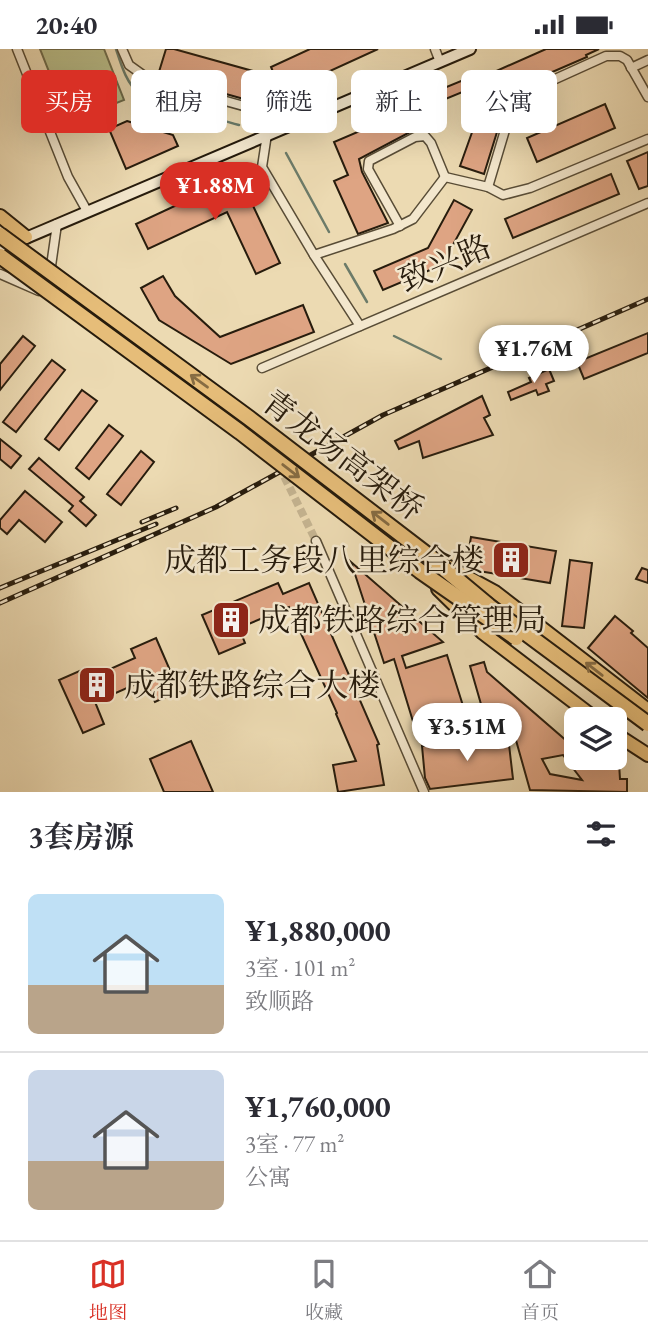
<!DOCTYPE html>
<html lang="zh">
<head>
<meta charset="utf-8">
<style>
  :root { --surface:#fff; --page:#f2f2f3; --text:#2b2b33; --muted:#7c7c81; --line:#e1e1e2; --accent:#d93025 }
  body { margin:0; font-family:"EB Garamond","Noto Serif SC",serif; background:var(--page); color:var(--text); height:100vh; display:flex; flex-direction:column; font-size:26px; white-space:nowrap }
  * { box-sizing:border-box; margin:0 }
  p { font-size:23px; color:var(--muted) }
  .icon { flex:none; width:38px; height:38px; fill:none; stroke:currentColor; stroke-width:2; stroke-linecap:round; stroke-linejoin:round }
  .map { position:relative; height:743px; overflow:hidden }
  .drawer { display:flex; flex-direction:column; background:var(--surface); flex:1 }
  .drawer>* { flex:none }
  .hud { position:absolute; left:21px; top:21px; width:607px; height:63px; display:flex; gap:14px }
  .buttons { position:absolute; left:564px; top:658px; display:grid; gap:14px }
  .buttons a { display:grid; place-items:center; width:63px; height:63px; border-radius:10px; background:var(--surface); box-shadow:0 7px 28px #0002; font-size:35px }
  .price { position:absolute; translate:-50% -60px; padding:0 16px; border-radius:24px; background:#fff; color:#222; font-size:23px; line-height:46px; filter:drop-shadow(0 2px 4px #0008) }
  .price::after { content:''; position:absolute; left:50%; top:42px; width:21px; height:16px; margin-left:-10px; background:inherit; clip-path:polygon(0 0,100% 0,50% 100%) }
  .price.on { background:var(--accent); color:#fff }
  ul { padding:0; list-style:none }
  li { display:flex; align-items:center; gap:21px; height:175px; padding:0 28px }
  li+li { border-top:2px solid var(--line) }
  li span { display:grid; place-items:center; flex:none; width:196px; height:140px; border-radius:10px; color:#555 }
  li>.icon { margin-inline-start:auto }
  span .icon { width:84px; height:84px; fill:#fffc; stroke-width:1 }
  li b { font-size:30px }
  h2 { display:flex; justify-content:space-between; align-items:center; height:84px; padding:0 28px; font-size:30px }
  .pill { padding:0 24px; border-radius:10px; background:var(--surface); box-shadow:0 7px 28px #0002; font-size:24px; line-height:63px }
  .pill.on { background:var(--accent); color:#fff }
  .status { display:flex; justify-content:space-between; align-items:center; height:49px; padding:0 35px; background:var(--surface); direction:ltr }
  .status svg { height:19px; fill:currentColor }
  .tab-bar { display:flex; justify-content:space-around; align-items:center; height:98px; border-top:2px solid var(--line); background:var(--surface); font-size:19px; color:var(--muted) }
  .tab-bar a { display:grid; justify-items:center; gap:4px }
  .tab-bar .on { color:var(--accent) }
  .map>svg:first-child { display:block }
  .garden { fill:#babe8a; stroke:#706d4c; stroke-width:2 }
  .lines { fill:none; stroke-linecap:round; stroke-linejoin:round }
  .stream { stroke:#6c7b69; stroke-width:2.5 }
  .building { fill:#dea483; stroke:#271c0d; stroke-width:2; fill-rule:evenodd }
  .street-tunnel { stroke:#c5b491; stroke-width:8; stroke-dasharray:8 4; stroke-linecap:butt }
  .street-casing { stroke:#584c36; stroke-width:11 }
  .secondary-casing { stroke:#271c0d; stroke-width:14 }
  .primary-casing { stroke:#271c0d; stroke-width:16 }
  .street { stroke:#f3e7cd; stroke-width:8 }
  .secondary { stroke:#f3e7cd; stroke-width:10 }
  .primary { stroke:#e6bd79; stroke-width:12 }
  .rail-casing { stroke:#271c0d; stroke-width:5 }
  .rail { stroke:#f3e7cd; stroke-width:2.5; stroke-dasharray:8; stroke-linecap:butt }
  .highway-bridge-casing { stroke:#271c0d; stroke-width:18; stroke-linecap:butt }
  .highway-bridge { stroke:#e6bd79; stroke-width:14 }
  .oneway { stroke:#866c43 }
  .labels { text-anchor:middle; stroke-width:5; stroke-linejoin:round; paint-order:stroke }
  .street-label { font-size:32px; fill:#271c0d; stroke:#f3e7cd }
  .poi-label { font-size:32px; fill:#271c0d; stroke:#f3e7cd; text-anchor:start }
</style>
</head>
<body>
<div class="status"><b>20:40</b><svg viewBox="0 0 49 12"><path d="M0 12V9h3v3zM5 12V6h3v6zM10 12V3h3v9zM15 12V0h3v12zM26 1h20v11H26zM47 4h2v5h-2z"/></svg></div>
<div class="map">
<svg width="648" height="743" viewBox="0 0 648 743">
  <rect width="100%" height="100%" fill="#ecdab2"/>
  <filter id="stains"><feTurbulence type="fractalNoise" baseFrequency=".00286" numOctaves="4"/><feColorMatrix values="0 0 0 0 .2 0 0 0 0 .09 0 0 0 0 .02 0 0 0 .5 -.17"/></filter>
  <radialGradient id="worn" r=".72"><stop offset=".6" stop-color="#630" stop-opacity="0"/><stop offset="1" stop-color="#630" stop-opacity=".3"/></radialGradient>
  <path class="garden" d="M40 0H104L124 51 69 73Z"/>
  <g class="lines">
    <g class="stream">
      <path d="M116 0C121 15 126 34 139 44 160 59 212 68 239 76"/>
      <path d="M286 104 329 183"/>
      <path d="M345 215 367 253"/>
      <path d="M394 287 441 310"/>
    </g>
  </g>
  <g class="building">
    <path d="M166 0H174L260 24 251 52 158 26Z"/>
    <path d="M310 0H378L282 44 271 18Z"/>
    <path d="M546 0H599L586 6 587 8 499 46 491 29 494 23Z"/>
    <path d="M478 25 482 35 431 56 427 46Z"/>
    <path d="M485 47 506 54 484 125 460 117Z"/>
    <path d="M423 55 433 79 412 82 359 110 362 123 388 174 358 185 334 132 348 126 334 93Z"/>
    <path d="M605 55 615 79 537 113 527 89Z"/>
    <path d="M127 72 173 86 178 97 126 120 109 80Z"/>
    <path d="M648 103V137L639 140 627 112Z"/>
    <path d="M611 125 619 145 513 189 505 170Z"/>
    <path d="M239 127 280 214 256 225 227 163 148 200 136 175Z"/>
    <path d="M454 151 472 161 442 216 383 241 374 222 428 199Z"/>
    <path d="M163 227 175 247 220 288 303 256 314 283 231 315 159 271 141 239Z"/>
    <path d="M648 284V304L584 330 577 313Z"/>
    <path d="M23 287 35 297 0 341V315Z"/>
    <path d="M52 311 65 321 16 383 3 373Z"/>
    <path d="M549 320 554 332 546 335 549 342 538 346 536 341 511 351 508 343 531 333 529 329Z"/>
    <path d="M82 341 97 352 59 401 45 390Z"/>
    <path d="M482 347 490 366 484 369 493 386 423 409 419 392 399 400 395 392Z"/>
    <path d="M109 376 123 387 89 430 76 419Z"/>
    <path d="M0 390 21 407 11 419 0 410Z"/>
    <path d="M141 402 154 413 121 456 107 445Z"/>
    <path d="M39 409 84 448 80 452 96 466 86 477 69 462 73 457 29 420Z"/>
    <path d="M25 442 62 473 45 493 19 471 7 485 0 479V471Z"/>
    <path d="M471 488 556 502 550 534 473 521 466 517Z"/>
    <path d="M570 511 592 514 584 579 562 577Z"/>
    <path d="M351 513 443 593 402 607 406 619 447 606 465 663 415 679 394 610 384 614Z"/>
    <path d="M642 519 648 521V534L636 530Z"/>
    <path d="M278 534 283 545 309 534 379 695 377 696 384 736 338 743 333 716 356 712 336 665 337 664 289 558 239 579 245 594 219 605 202 566Z"/>
    <path d="M615 567 633 582 631 584 648 599V649L588 599Z"/>
    <path d="M156 589 179 642 155 653 145 631 95 653 104 675 83 684 59 631 84 620 88 630 135 609 131 600Z"/>
    <path d="M484 613 487 623 576 700V709L619 714 620 730H627V743L530 741 510 670 487 676 470 617ZM563 706 569 714 582 731 550 725 542 710Z"/>
    <path d="M508 687 513 730 430 740 425 729 422 697Z"/>
    <path d="M191 692 213 743H164L150 710Z"/>
  </g>
  <g class="lines">
    <path class="street-tunnel" d="M279 417 316 492"/>
    <defs>
      <g id="street">
        <path d="M17 0 68 128 87 162"/>
        <path d="M122 0 129 16 150 31 258 61 267 85 262 118 314 206 360 277"/>
        <path d="M435 0 440 13"/>
        <path d="M631 19 648 11"/>
        <path d="M488 138 514 51 520 46 606 7H620L627 11 648 48"/>
        <path d="M400 177 368 120 369 112 415 88 425 87 431 94 445 128"/>
        <path d="M314 206 393 180 413 170 445 128 488 138 503 146 530 139 648 90"/>
        <path d="M50 224 57 175"/>
        <path d="M0 225 39 242"/>
        <path d="M262 319 648 154"/>
        <path d="M235 374 253 381 269 395"/>
        <path d="M316 492 424 743"/>
      </g>
      <path id="secondary" d="M0 200 470 0"/>
      <g id="primary">
        <path d="M0 167 26 188"/>
        <path d="M447 517 495 543 648 661"/>
        <path d="M438 540 483 584 596 670"/>
        <path d="M614 684 648 706"/>
      </g>
    </defs>
    <use href="#street" class="street-casing"/>
    <use href="#secondary" class="secondary-casing"/>
    <use href="#primary" class="primary-casing"/>
    <use href="#street" class="street"/>
    <use href="#secondary" class="secondary"/>
    <use href="#primary" class="primary"/>
    <defs>
      <g id="rail">
        <path d="M142 473 176 459"/>
        <path d="M0 539 156 475"/>
        <path d="M0 554 216 458 383 366 648 250"/>
      </g>
    </defs>
    <use href="#rail" class="rail-casing"/>
    <use href="#rail" class="rail"/>
    <defs>
      <g id="highway-bridge">
        <path d="M0 186 249 369 429 507 489 557 648 675"/>
        <path d="M0 207 240 383 420 522 516 589"/>
      </g>
    </defs>
    <use href="#highway-bridge" class="highway-bridge-casing"/>
    <use href="#highway-bridge" class="highway-bridge"/>
  </g>
  <defs><path id="oneway-shaft" d="M-6 0H5M1.5-3L5.5 0L1.5 3" fill="none" stroke-width="1.6" stroke-linecap="round" stroke-linejoin="round" transform="scale(1.75)"/></defs>
  <g class="oneway">
    <use href="#oneway-shaft" transform="translate(199 332) rotate(-144)"/>
    <use href="#oneway-shaft" transform="translate(291 422) rotate(38)"/>
    <use href="#oneway-shaft" transform="translate(380 469) rotate(-142)"/>
    <use href="#oneway-shaft" transform="translate(594 620) rotate(-142)"/>
  </g>
  <defs>
    <symbol id="building-square" viewBox="-11 -11 22 22"><rect x="-9" y="-9" width="18" height="18" rx="4" fill="#8f2418" stroke="#f3e7cd"/><path d="M-4-6H4V6H1V3H-1V6H-4ZM-2.5-4.3h1.7v1.8h-1.7ZM.8-4.3h1.7v1.8H.8ZM-2.5-1h1.7V.8h-1.7ZM.8-1h1.7V.8H.8Z" fill="#fff"/></symbol>
  </defs>
  <g fill-rule="evenodd">
    <use href="#building-square" x="489" y="489" width="44" height="44"/>
    <use href="#building-square" x="209" y="549" width="44" height="44"/>
    <use href="#building-square" x="75" y="614" width="44" height="44"/>
  </g>
  <g class="labels">
    <g class="street-label">
      <text transform="translate(445 214) rotate(-23)" y="11">致兴路</text>
      <text transform="translate(343 406) rotate(37)" y="11">青龙场高架桥</text>
    </g>
    <g class="poi-label">
      <text x="484" y="522" text-anchor="end">成都工务段八里综合楼</text>
      <text x="258" y="582">成都铁路综合管理局</text>
      <text x="124" y="647">成都铁路综合大楼</text>
    </g>
  </g>
  <rect width="100%" height="100%" filter="url(#stains)"/>
  <rect width="100%" height="100%" fill="url(#worn)"/>
</svg>
<div class="buttons">
<a><svg class="icon" aria-label="layers" viewBox="0 0 24 24"><path d="M12 4l9 5-9 5-9-5zM3 14l9 5 9-5"/></svg></a>
</div>
<b class="price on" style="left:215px;top:173px">¥1.88M</b>
<b class="price" style="left:534px;top:336px">¥1.76M</b>
<b class="price" style="left:467px;top:714px">¥3.51M</b>
<div class="hud">
<a class="pill on">买房</a>
<a class="pill">租房</a>
<a class="pill">筛选</a>
<a class="pill">新上</a>
<a class="pill">公寓</a>
</div>
</div>
<section class="drawer">
<h2>3套房源<svg class="icon" aria-label="filters" viewBox="0 0 24 24"><path d="M4 7h16M4 17h16"/><circle cx="9" cy="7" r="2"/><circle cx="15" cy="17" r="2"/></svg></h2>
<ul>
<li><span style="background:linear-gradient(#bfe0f5 65%,#b9a48a 0)"><svg class="icon" aria-label="home" viewBox="0 0 24 24"><path d="M3 11l9-7 9 7M6 9v11h12V9"/></svg></span><div><b>¥1,880,000</b><p>3室 · 101 m²</p><p>致顺路</p></div></li>
<li><span style="background:linear-gradient(#c9d6e8 65%,#b9a48a 0)"><svg class="icon" aria-label="home" viewBox="0 0 24 24"><path d="M3 11l9-7 9 7M6 9v11h12V9"/></svg></span><div><b>¥1,760,000</b><p>3室 · 77 m²</p><p>公寓</p></div></li>
</ul>
</section>
<nav class="tab-bar">
<a class="on"><svg class="icon" aria-label="map" viewBox="0 0 24 24"><path d="M3 6l6-2 6 2 6-2v14l-6 2-6-2-6 2zM9 4v14M15 6v14"/></svg>地图</a>
<a><svg class="icon" aria-label="saved" viewBox="0 0 24 24"><path d="M7 4h10v16l-5-4-5 4z"/></svg>收藏</a>
<a><svg class="icon" aria-label="home" viewBox="0 0 24 24"><path d="M3 11l9-7 9 7M6 9v11h12V9"/></svg>首页</a>
</nav>
</body>
</html>
